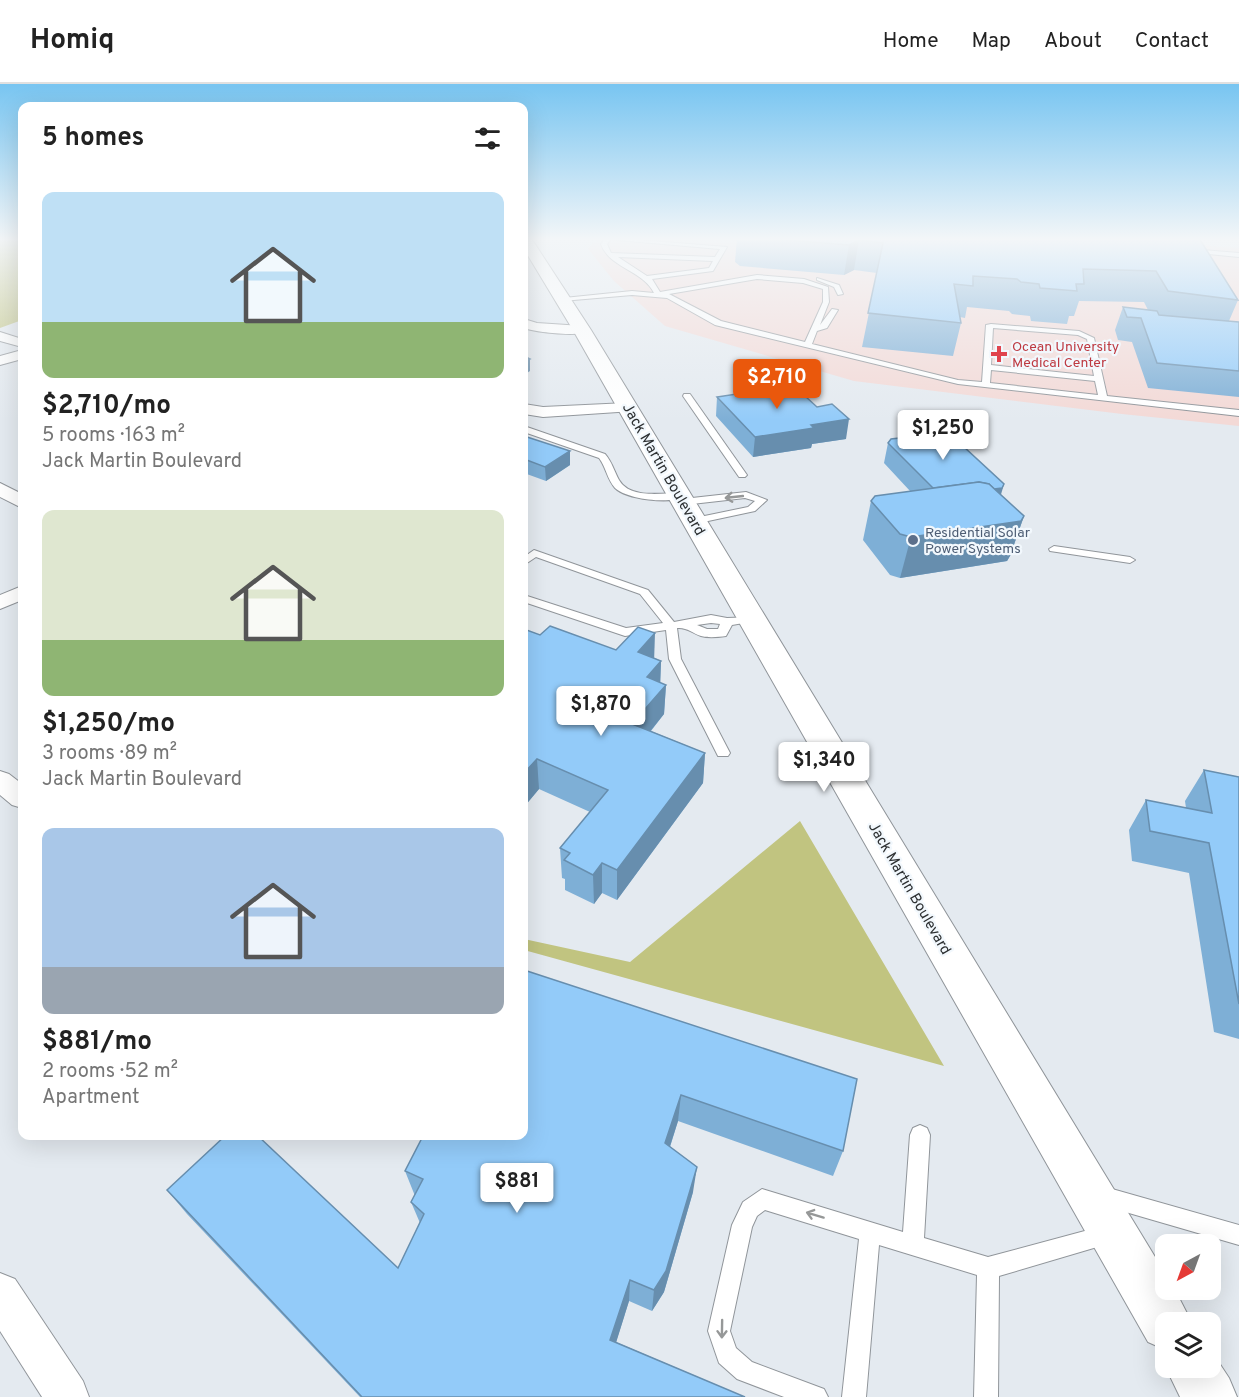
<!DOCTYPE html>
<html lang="en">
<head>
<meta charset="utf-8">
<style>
  :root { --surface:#fff; --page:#f6f6f6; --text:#222; --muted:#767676; --line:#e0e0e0; --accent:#ea580c }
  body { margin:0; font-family:Overpass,sans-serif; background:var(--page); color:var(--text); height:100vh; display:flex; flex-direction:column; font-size:22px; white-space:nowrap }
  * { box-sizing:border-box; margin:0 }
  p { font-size:20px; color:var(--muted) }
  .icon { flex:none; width:33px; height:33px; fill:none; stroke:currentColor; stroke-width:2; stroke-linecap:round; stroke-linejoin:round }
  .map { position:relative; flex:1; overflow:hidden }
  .sheet { position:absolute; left:18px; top:18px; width:510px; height:1038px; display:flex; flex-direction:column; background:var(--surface); border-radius:12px; box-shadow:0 6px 24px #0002 }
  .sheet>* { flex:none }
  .needle { width:39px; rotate:221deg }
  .tools { position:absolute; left:1155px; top:1150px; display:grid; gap:12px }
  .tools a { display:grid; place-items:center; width:66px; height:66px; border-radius:12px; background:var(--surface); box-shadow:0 6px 24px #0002; font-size:30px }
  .price { position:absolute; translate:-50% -51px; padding:0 14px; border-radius:6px; background:#fff; color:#222; font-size:20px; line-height:39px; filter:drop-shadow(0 2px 3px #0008) }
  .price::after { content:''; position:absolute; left:50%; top:36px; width:18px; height:14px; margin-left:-9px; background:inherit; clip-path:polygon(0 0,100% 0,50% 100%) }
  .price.on { background:var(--accent); color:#fff }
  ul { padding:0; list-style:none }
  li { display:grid; align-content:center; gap:12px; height:318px; padding:0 24px }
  li span { display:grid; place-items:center; height:186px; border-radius:12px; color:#555 }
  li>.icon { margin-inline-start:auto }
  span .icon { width:108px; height:108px; fill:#fffc; stroke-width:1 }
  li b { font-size:26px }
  h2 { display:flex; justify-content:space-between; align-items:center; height:72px; padding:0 24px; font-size:26px }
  header { display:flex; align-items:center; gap:36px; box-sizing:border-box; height:84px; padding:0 30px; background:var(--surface); border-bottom:2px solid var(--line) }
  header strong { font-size:28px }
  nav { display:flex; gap:33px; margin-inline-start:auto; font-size:21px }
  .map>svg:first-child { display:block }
  .medical { fill:#f3d9d6 }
  .green { fill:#c1c480 }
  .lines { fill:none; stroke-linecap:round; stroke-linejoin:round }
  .service-casing { stroke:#90959a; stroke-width:2 }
  .minor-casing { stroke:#90959a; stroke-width:2 }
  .tertiary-casing { stroke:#90959a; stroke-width:2 }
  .service { fill:#fff; fill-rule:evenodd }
  .minor { fill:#fff; fill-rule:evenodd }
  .tertiary { fill:#fff; fill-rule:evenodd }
  .wall { fill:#7eafd6 }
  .shaded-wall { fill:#678eae }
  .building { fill:#93cbf9; stroke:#678eae; stroke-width:1.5 }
  .oneway { stroke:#969898 }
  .health-dot { fill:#e0444e; stroke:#f2f8fd; stroke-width:2 }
  .service-dot { fill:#5c6f8a; stroke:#f2f8fd; stroke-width:2 }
  .labels { text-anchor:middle; stroke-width:4.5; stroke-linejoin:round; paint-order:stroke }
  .far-health-label { font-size:14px; fill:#be3a42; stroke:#f2f8fd; text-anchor:start }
  .far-service-label { font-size:14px; fill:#4e5e75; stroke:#f2f8fd; text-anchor:start }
  .street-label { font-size:15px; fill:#2d3032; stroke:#f2f8fd }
</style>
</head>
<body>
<header>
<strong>Homiq</strong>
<nav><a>Home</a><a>Map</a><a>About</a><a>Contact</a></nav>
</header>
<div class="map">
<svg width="1239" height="1313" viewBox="0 0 1239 1313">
  <rect width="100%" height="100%" fill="#e4eaf0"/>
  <path class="medical" d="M596 154H1099L1239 164V342L1122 330 854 297 665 242 614 197 588 165Z"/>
  <g class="green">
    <path d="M0 154H22V236L0 244Z"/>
    <path d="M800 737 944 982 524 866V855L630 878Z"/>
  </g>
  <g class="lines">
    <defs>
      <g id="service">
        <path d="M606 154H612L607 160 611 169 715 173 720 165 617 156 614 154 727 163 713 187 652 195 660 208 757 191 804 195 828 203 829 218 820 241 832 225 838 226 827 244 817 247 812 260 958 296 982 298 986 241 991 240 1079 247 1094 254 1107 312 1239 326V332L958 300 715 241 667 214 632 211 562 217 564 214 632 207 654 209C643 186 609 184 601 160ZM618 173 713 177 709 184 647 192ZM757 195 803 199 823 205V218L805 258 721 237 669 210ZM993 244 1078 251 1087 255 1094 292 991 281ZM991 286 1095 297 1098 311 990 299Z"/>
        <path d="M1190 165 1239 169V173L1188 168Z"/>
        <path d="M817 194 839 201 843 210 838 211 834 203 817 196Z"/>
        <path d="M684 310H690L747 391 745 393H739L683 312Z"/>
        <path d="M524 342 605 370C612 378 614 387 619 396 630 415 661 409 679 409L684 412C671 421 626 415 615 404 607 395 606 383 599 374L524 348Z"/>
        <path d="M746 408 767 416 755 427 694 440 690 439V435L748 423 755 417 745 414 683 421 678 418 683 415Z"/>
        <path d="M1054 462 1130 473 1135 476 1130 479 1050 467 1049 465Z"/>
        <path d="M534 466 648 506 674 538 711 531 727 534 755 533 757 535 755 537 732 541 726 552C719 553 708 554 701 552 692 549 687 543 677 544L681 575 730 669 728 672H718L669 575 666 546 625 552 524 518V511L626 544 663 539 640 510 536 473 524 481V473ZM711 539 720 540 718 545H707L697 541Z"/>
        <path d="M920 1041 927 1044 930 1051 924 1154 988 1173 1107 1141 1114 1144 1117 1151 1114 1158 999 1192 998 1313H974L977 1191 879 1161 866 1313H842L859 1155 765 1126 757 1132 752 1143 730 1247 736 1264 752 1278 824 1305 828 1313H784L737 1295 719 1279 708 1247 732 1141 743 1118 762 1105 903 1148 910 1051 913 1044Z"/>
        <path d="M1105 1103 1239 1141V1161L1098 1120 1095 1113 1098 1106Z"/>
      </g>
      <g id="minor">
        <path d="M524 235 537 239 582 242 589 246C581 254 535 248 524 244Z"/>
        <path d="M0 248 22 255V263L0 257Z"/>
        <path d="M22 266V275L0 281V272Z"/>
        <path d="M627 319 635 324 633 327 543 333 524 330V320L543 323Z"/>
        <path d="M0 399 22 410V424L0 413Z"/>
        <path d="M22 502V516L0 525V511Z"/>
        <path d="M0 687 9 690 22 700V724L12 721 0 711Z"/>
        <path d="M0 1189 15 1195 83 1297 89 1313H42L0 1247Z"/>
      </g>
      <g id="tertiary">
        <path d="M524 154H531L591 246 1166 1191V1206H1175L1192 1239H1166V1266L1148 1258 573 246 524 165Z"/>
        <path d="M1210 1265 1229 1294 1237 1313H1180L1166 1284H1210Z"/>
      </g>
    </defs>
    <use href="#service" class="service-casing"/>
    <use href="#minor" class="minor-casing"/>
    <use href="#tertiary" class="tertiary-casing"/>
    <use href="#service" class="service"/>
    <use href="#minor" class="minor"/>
    <use href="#tertiary" class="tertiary"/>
  </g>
  <g class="wall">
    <path d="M737 154H1199L1238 216 1229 237 1239 238V313L1148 304 1132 258 1118 256 1115 246 1123 223 1148 226 1144 218 1079 217 1074 232H1069L1067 240 1031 237 1030 232 1012 230 1009 227 967 223 965 234 960 233 961 239 953 272 862 263 877 189 854 186 844 191 740 182 735 178Z"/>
    <path d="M739 297 768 305 846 355 812 360 811 364 753 373 716 332 717 313 738 310Z"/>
    <path d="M524 352 570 381 546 397 524 389Z"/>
    <path d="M888 359 1001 411 1024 432 1010 472 1007 477 900 494 890 491 863 456 871 417 910 407 884 379Z"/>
    <path d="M540 551 616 566 655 574 661 577 660 599 666 601 664 630 651 647 705 669 703 699 617 816 602 809 594 820 565 806V795L562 794 560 764 590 728 539 705 524 723Z"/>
    <path d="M1204 686 1239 693V955L1214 948 1189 789 1132 777 1129 746 1146 716 1186 724 1185 717Z"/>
    <path d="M524 886 843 1067 833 1092 678 1037 670 1063 693 1108 664 1208 652 1227 629 1217 616 1258 745 1313H360L187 1130 167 1106 398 1184 420 1139 411 1118 415 1112 405 1087 524 1052Z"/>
  </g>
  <g class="shaded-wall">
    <path d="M859 156 854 186 844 191 849 161Z"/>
    <path d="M530 275V287L524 291V278Z"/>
    <path d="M849 335 846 355 812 360 811 364 753 373 755 353 811 341Z"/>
    <path d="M570 367V381L546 397 545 383Z"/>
    <path d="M1004 400 998 421 941 433Z"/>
    <path d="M1024 432 1010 472 1007 477 900 494 911 453Z"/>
    <path d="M655 549 654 579 638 568Z"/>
    <path d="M661 577 660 607 666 601 664 630 632 670V640L647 593Z"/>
    <path d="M705 669 703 699 617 816V786Z"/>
    <path d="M537 675 539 705 524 723V689Z"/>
    <path d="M602 779V809L594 820 593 791Z"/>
    <path d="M681 1011 678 1037 663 1084 665 1059Z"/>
    <path d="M697 1083 693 1108 664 1208 652 1227 654 1206Z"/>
    <path d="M630 1196 629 1217 611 1275 610 1256Z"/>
  </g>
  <g class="building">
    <path d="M758 154H1199L1238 216 1168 207 1156 187 1083 185 1084 200H1076L1077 207 1040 204 1039 200 1021 198 1017 195 973 192V202L954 200 961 239 868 229 883 159 859 156 849 161Z"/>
    <path d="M1123 223 1157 227 1159 231 1239 238V287L1157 279 1141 234 1127 233Z"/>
    <path d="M524 272 530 275 524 278Z"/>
    <path d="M757 295 768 305 793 301 817 323 832 320 849 335 811 341 814 344 755 353 717 313 750 308 739 297Z"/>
    <path d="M942 349 951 351 1004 400 1002 404 994 405 989 400 979 398 933 404 888 359 891 355Z"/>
    <path d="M524 352 570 367 545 383 524 375Z"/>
    <path d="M979 398 989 400 1024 432 1021 437 911 453 900 450 871 417 875 412Z"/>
    <path d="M550 542 616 566 638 543 655 549 638 568 661 577 647 593 666 601 632 640 705 669 617 786 602 779 593 791 564 776 570 769 560 764 608 706 537 675 524 689V545L540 551Z"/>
    <path d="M1204 686 1239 693V920L1209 759 1150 747 1146 716 1212 729Z"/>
    <path d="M524 886 857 995 843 1067 681 1011 665 1059 697 1083 666 1187 654 1206 630 1196 610 1256 745 1313H362L167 1106 225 1052H258L398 1184 424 1130 411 1118 423 1095 405 1087 423 1052H524Z"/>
  </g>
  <defs><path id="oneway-shaft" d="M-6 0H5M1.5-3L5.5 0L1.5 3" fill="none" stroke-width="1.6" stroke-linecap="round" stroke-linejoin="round" transform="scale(1.5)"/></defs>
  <g class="oneway">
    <use href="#oneway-shaft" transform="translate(734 413) rotate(174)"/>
    <use href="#oneway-shaft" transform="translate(815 1131) rotate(-163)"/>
    <use href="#oneway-shaft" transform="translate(722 1245) rotate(91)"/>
  </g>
  <linearGradient id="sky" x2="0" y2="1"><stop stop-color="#78c5f1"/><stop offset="0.46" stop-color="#f3f6f8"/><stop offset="1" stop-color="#f3f6f8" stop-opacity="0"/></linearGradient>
  <rect width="1239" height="337" fill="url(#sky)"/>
  <path class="health-dot" d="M996 261h6v6h6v6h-6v6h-6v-6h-6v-6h6z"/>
  <circle class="service-dot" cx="913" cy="456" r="6"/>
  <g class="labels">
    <g class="far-health-label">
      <text x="1012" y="267">Ocean University<tspan x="1012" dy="16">Medical Center</tspan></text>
    </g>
    <g class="far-service-label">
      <text x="925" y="453">Residential Solar<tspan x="925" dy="16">Power Systems</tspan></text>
    </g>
    <g class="street-label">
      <text transform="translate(664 385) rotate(60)" y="5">Jack Martin Boulevard</text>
      <text transform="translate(910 804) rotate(60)" y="5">Jack Martin Boulevard</text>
    </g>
  </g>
</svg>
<div class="tools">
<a><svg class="needle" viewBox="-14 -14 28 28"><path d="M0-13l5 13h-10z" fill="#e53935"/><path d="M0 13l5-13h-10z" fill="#767676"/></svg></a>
<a><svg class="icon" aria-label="layers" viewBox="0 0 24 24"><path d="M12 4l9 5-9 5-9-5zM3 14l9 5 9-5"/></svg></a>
</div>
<b class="price on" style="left:777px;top:326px">$2,710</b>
<b class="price" style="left:943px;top:377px">$1,250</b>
<b class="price" style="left:601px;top:653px">$1,870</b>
<b class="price" style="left:824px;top:709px">$1,340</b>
<b class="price" style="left:517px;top:1130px">$881</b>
<section class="sheet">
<h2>5 homes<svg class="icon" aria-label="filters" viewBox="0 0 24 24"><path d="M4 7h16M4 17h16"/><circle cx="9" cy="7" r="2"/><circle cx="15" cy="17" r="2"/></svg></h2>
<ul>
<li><span style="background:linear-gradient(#bfe0f5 70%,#8fb573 0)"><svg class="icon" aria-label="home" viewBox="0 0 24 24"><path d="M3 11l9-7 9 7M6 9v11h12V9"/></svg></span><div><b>$2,710/mo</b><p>5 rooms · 163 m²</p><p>Jack Martin Boulevard</p></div></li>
<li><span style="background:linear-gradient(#dfe7d0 70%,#8fb573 0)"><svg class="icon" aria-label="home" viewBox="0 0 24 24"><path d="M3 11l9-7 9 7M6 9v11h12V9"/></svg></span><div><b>$1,250/mo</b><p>3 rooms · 89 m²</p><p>Jack Martin Boulevard</p></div></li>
<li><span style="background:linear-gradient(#a9c7e8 75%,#9aa5b1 0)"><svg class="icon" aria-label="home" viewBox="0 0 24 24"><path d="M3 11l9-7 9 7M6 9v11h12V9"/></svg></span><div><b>$881/mo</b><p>2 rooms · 52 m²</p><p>Apartment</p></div></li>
</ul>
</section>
</div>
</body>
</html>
